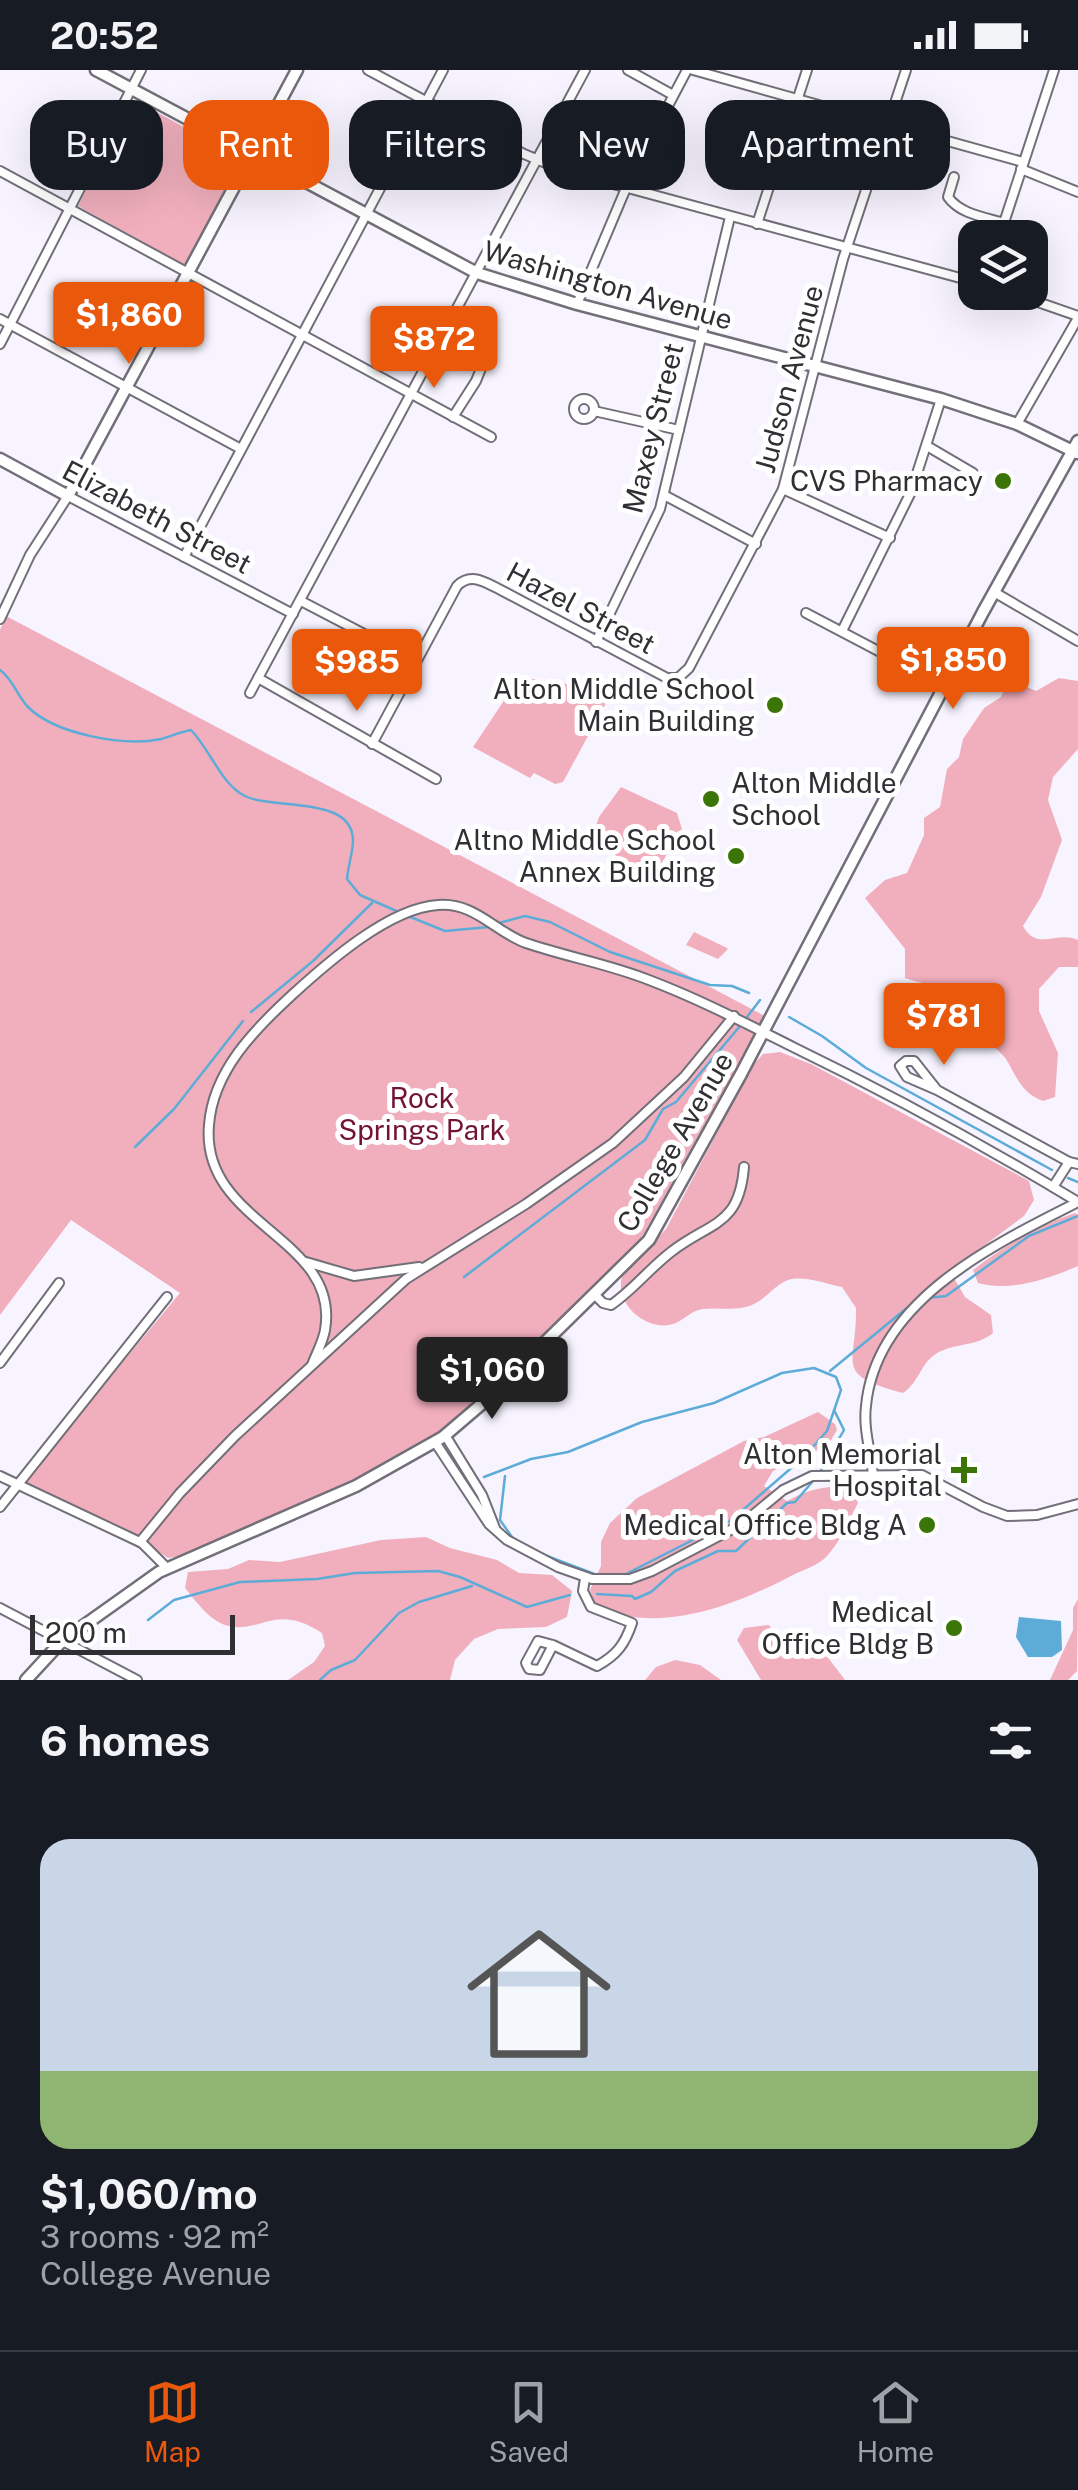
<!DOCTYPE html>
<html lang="en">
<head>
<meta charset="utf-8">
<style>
  :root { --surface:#171b24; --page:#20242c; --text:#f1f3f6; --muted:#9ea1a6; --line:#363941; --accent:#ea580c }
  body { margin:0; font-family:"Public Sans",sans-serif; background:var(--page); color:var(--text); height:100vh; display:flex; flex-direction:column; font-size:38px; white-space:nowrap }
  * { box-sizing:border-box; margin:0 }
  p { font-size:32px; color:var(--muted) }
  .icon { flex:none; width:55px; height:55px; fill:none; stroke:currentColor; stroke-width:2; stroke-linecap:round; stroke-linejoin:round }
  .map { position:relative; height:1610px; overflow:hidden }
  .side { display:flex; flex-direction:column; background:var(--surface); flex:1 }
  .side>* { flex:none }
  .guide { position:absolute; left:30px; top:30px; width:1020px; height:90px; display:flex; gap:20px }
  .tools { position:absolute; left:958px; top:150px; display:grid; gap:20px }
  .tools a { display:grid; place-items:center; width:90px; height:90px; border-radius:20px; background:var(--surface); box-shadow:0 10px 40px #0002; font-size:50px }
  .scale { position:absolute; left:30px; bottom:25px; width:205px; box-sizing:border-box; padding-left:10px; border:5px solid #302f33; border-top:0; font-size:28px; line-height:35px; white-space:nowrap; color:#302f33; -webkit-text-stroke:8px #fff; paint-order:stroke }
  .price { position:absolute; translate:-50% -85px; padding:0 22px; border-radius:10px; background:var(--accent); color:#fff; font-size:32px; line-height:65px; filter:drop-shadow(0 2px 5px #0008) }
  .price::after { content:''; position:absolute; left:50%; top:60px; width:30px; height:22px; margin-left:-15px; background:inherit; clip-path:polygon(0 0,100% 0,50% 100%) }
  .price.on { background:#222; color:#fff }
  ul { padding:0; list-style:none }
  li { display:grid; align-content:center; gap:20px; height:530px; padding:0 40px }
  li+li { border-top:2px solid var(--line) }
  li span { display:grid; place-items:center; height:310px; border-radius:30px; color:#555 }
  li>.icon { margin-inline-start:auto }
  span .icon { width:180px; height:180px; fill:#fffc; stroke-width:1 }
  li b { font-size:42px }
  h2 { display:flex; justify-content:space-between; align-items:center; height:120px; padding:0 40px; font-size:42px }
  .pill { padding:0 35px; border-radius:30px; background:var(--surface); box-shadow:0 10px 40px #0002; font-size:35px; line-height:90px }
  .pill.on { background:var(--accent); color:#fff }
  .status { display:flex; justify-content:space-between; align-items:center; height:70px; padding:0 50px; background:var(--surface); direction:ltr }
  .status svg { height:28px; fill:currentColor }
  .tabs { display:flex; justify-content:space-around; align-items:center; height:140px; border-top:2px solid var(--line); background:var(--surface); font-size:28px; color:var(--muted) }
  .tabs a { display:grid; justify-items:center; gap:5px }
  .tabs .on { color:var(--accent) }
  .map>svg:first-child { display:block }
  .green { fill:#f1afbd }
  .water { fill:#5cacd7 }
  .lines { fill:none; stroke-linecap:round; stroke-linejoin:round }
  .stream { stroke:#5cacd7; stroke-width:2.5 }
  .street-casing { stroke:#726f79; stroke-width:12 }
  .secondary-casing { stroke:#726f79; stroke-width:15 }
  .street { stroke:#fff; stroke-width:8 }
  .secondary { stroke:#fff; stroke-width:10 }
  .poi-dot { fill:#3b7507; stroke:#fff; stroke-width:4 }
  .labels { text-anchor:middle; stroke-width:10; stroke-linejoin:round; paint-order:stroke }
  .street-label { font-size:28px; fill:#302f33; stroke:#fff }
  .poi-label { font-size:28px; fill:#302f33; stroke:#fff; text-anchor:end }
  .park-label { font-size:28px; fill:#731336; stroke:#fff }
</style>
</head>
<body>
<div class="status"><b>20:52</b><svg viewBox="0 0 49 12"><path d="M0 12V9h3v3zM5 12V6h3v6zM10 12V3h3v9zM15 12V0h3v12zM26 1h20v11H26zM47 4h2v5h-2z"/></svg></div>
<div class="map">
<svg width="1078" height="1610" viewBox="0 0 1078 1610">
  <rect width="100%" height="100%" fill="#f7f4ff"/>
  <g class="green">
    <path d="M136 31 243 89 186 196 78 136 132 33Z"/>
    <path d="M6 546 765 946 638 1174 468 1340 435 1366 393 1390 312 1430 176 1487 168 1488 134 1466 22 1413 180 1223 71 1150 0 1245V560Z"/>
    <path d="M1059 608 1078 611V679L1053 707 1048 730 1062 770 1041 827 1023 856C1037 882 1057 860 1078 870V897H1059L1039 919V941L1058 983 1055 1027 1043 1031C1021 1023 1017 1007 1006 989 995 973 972 968 956 959 953 908 942 921 905 908V879L865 828 885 810 907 803 924 765V748L940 737 947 699 959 687 963 669 984 638 1001 627 1007 614 1013 611 1036 621Z"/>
    <path d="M532 609 562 612 606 633 563 712 555 714 534 703 530 708 473 677 507 626Z"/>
    <path d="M621 717 677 743 682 759 652 809 591 769 599 747Z"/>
    <path d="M694 862 727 878 728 879 718 889 686 875Z"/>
    <path d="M780 982 811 994 1029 1111 1034 1130 1024 1146 950 1201 965 1227 991 1245 993 1263C975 1278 951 1272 933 1286 920 1296 919 1312 903 1323 832 1304 857 1296 856 1238L842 1217C826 1214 804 1205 788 1210 774 1215 764 1232 749 1236 735 1241 718 1237 703 1239 691 1241 686 1248 676 1253 649 1264 614 1235 622 1207L666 1159 753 995 763 984Z"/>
    <path d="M1075 1143 1078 1145V1196C1049 1209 1009 1222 978 1213L973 1200C1004 1176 1038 1155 1075 1143Z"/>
    <path d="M818 1342 835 1354 837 1360 828 1375 773 1401 764 1416 787 1431C807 1420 828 1414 851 1418L858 1433C849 1450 840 1472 827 1486 819 1495 803 1500 793 1505 738 1534 655 1568 595 1534L590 1520 601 1496V1472L610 1453 637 1428 744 1371 764 1367Z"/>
    <path d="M426 1467 450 1478 497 1490 519 1503 552 1505 572 1521 567 1547 546 1557 498 1559 474 1569 455 1590 450 1610H288L314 1592 325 1576 322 1563C274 1531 259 1566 225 1555 208 1549 196 1531 185 1518L188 1502 228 1499 249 1490 280 1492 381 1470Z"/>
    <path d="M1078 1529 1077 1601 1068 1610H1050L1073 1560V1538Z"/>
    <path d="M769 1555 782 1574 803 1588 826 1585 845 1610H761L737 1570 744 1558Z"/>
    <path d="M675 1590 700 1595 721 1610H645L656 1597Z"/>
  </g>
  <path class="water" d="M1019 1547 1061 1551 1062 1580 1052 1587H1028L1016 1567Z"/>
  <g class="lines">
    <g class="stream">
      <path d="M0 600C13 609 17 626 28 637 55 664 124 677 161 669 172 666 180 662 191 660 211 681 221 714 245 726 273 740 352 725 353 770 353 782 348 796 347 809L360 825 401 843"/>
      <path d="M408 846 445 861 489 857"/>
      <path d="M499 853 525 846 550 852 610 882 710 915 732 916 749 923"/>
      <path d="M251 942 313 891 372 833"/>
      <path d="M747 947 760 930"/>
      <path d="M789 947 822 966 866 998 1052 1100"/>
      <path d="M135 1077 174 1039 243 951"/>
      <path d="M1068 1108 1078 1112"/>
      <path d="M464 1207 645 1070 663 1039 676 1032 740 956"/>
      <path d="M927 1228 946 1226 1029 1166 1078 1146"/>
      <path d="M830 1301 913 1233"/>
      <path d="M821 1400 844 1360 834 1340"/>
      <path d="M505 1406 500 1450 512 1467 523 1475"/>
      <path d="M484 1407 531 1389 568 1382 642 1352 714 1333 782 1303 814 1298 836 1307 841 1320 827 1361 804 1387 730 1451 624 1505"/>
      <path d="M539 1483 597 1505"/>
      <path d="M597 1524 632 1526 635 1529 651 1522 675 1501 718 1481H736L787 1433 795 1432 813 1411"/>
      <path d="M148 1550 174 1530 240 1512 317 1509 355 1503 438 1501 460 1507 527 1537 570 1525"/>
      <path d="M320 1610 331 1600 355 1590 399 1543 419 1532 472 1516"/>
    </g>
    <defs>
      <g id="street">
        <path d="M368 0 524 84 565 101 975 212"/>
        <path d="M628 0 673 25"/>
        <path d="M693 0 1023 92"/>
        <path d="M1021 99 1078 122"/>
        <path d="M0 101 491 367"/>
        <path d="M954 107 948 127C960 144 984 147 1004 153"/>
        <path d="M757 154 807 0"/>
        <path d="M999 168 1054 0"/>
        <path d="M1009 222 1078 246"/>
        <path d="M577 234 632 104 687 0"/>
        <path d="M0 249 241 379"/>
        <path d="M443 266 475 282 484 291 476 311 453 347"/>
        <path d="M0 274 141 0"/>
        <circle cx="584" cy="339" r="10"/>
        <path d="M594 341 679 360"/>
        <path d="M1017 354 1078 248"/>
        <path d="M927 376 973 403"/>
        <path d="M783 419 890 468"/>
        <path d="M664 425 756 474"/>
        <path d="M184 487 443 0"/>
        <path d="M994 522 1078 571"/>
        <path d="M301 531 416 591"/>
        <path d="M806 543 945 616"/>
        <path d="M0 549 30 485 68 426 293 544"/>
        <path d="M842 561 911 422 941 329"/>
        <path d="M596 572 660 439 730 147"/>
        <path d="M258 608 436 709"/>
        <path d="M250 623 585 0"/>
        <path d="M372 674 457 516C470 503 483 511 497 518L667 608H678L689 598 783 419 843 189 906 0"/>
        <path d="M937 1020 907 1007 900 996 906 991H914L937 1020 1069 1092 1078 1094"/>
        <path d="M1053 1117 1069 1092"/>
        <path d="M306 1192 354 1206 419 1197"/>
        <path d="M594 1224 603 1233 611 1235C633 1220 650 1198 671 1182 711 1151 739 1157 744 1097"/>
        <path d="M0 1293 59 1213"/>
        <path d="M312 1295C316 1284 323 1272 325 1260 341 1167 200 1155 209 1055 213 1001 255 959 292 925 327 893 389 838 438 835 475 832 495 862 526 873 567 887 609 894 649 910 699 929 745 953 793 977 890 1024 985 1076 1078 1132"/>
        <path d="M445 1365 482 1425 495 1458"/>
        <path d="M435 1372 489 1454 507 1470 558 1497 592 1509H630L652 1501 742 1454 783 1420 812 1406 922 1405 983 1437 1007 1446 1037 1445 1078 1434"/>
        <path d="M873 1405C871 1382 863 1359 866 1336 876 1230 995 1174 1078 1132"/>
        <path d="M0 1406 142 1473 167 1498"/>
        <path d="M0 1437 167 1227"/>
        <path d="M140 1472 180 1423 235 1366 406 1209 526 1134 613 1073 684 1007 734 946"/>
        <path d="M0 1538 137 1610"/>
        <path d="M553 1575 540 1600 529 1599 526 1593 538 1571 553 1575 597 1596C617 1585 625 1574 632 1553L591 1537 583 1521 585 1508"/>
      </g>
      <g id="secondary">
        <path d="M96 0 477 203 577 234 941 329 1017 354 1077 383"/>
        <path d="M0 389 68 426 297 0"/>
        <path d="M26 1610 62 1571 159 1502 356 1416 443 1367 484 1332 649 1170 741 1004 983 542 1078 371"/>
      </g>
    </defs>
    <use href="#street" class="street-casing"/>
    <use href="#secondary" class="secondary-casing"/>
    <use href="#street" class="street"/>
    <use href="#secondary" class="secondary"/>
  </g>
  <g class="poi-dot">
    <circle cx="1003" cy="411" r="10"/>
    <circle cx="775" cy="635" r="10"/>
    <circle cx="711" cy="729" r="10"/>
    <circle cx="736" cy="786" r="10"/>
    <path d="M959 1385h10v10h10v10h-10v10h-10v-10h-10v-10h10z"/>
    <circle cx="927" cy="1455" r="10"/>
    <circle cx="954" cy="1558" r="10"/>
  </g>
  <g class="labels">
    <g class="street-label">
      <text transform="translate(608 215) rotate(16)" y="10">Washington Avenue</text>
      <text transform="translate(789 309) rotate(-75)" y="10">Judson Avenue</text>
      <text transform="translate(653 358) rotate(-76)" y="10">Maxey Street</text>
      <text transform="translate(157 447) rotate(28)" y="10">Elizabeth Street</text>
      <text transform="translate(581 538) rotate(28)" y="10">Hazel Street</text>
      <text transform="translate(675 1072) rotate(-60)" y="10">College Avenue</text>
    </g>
    <g class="poi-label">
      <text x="983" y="421">CVS Pharmacy</text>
      <text x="755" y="629">Alton Middle School<tspan x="755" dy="32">Main Building</tspan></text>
      <text x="731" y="723" text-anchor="start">Alton Middle<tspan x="731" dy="32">School</tspan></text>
      <text x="716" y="780">Altno Middle School<tspan x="716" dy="32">Annex Building</tspan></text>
      <text x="942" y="1394">Alton Memorial<tspan x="942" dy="32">Hospital</tspan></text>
      <text x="907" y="1465">Medical Office Bldg A</text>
      <text x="934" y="1552">Medical<tspan x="934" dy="32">Office Bldg B</tspan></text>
    </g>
    <g class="park-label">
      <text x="422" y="1038">Rock<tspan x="422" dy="32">Springs Park</tspan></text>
    </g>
  </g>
</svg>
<div class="tools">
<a><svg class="icon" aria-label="layers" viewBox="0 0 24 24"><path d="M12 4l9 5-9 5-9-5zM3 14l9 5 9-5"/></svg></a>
</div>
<div class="scale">200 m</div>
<b class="price" style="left:129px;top:297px">$1,860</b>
<b class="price" style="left:434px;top:321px">$872</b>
<b class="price" style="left:953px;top:642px">$1,850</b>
<b class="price" style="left:357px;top:644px">$985</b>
<b class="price" style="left:944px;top:998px">$781</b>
<b class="price on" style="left:492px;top:1352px">$1,060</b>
<div class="guide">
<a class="pill">Buy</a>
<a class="pill on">Rent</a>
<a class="pill">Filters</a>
<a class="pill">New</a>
<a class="pill">Apartment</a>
</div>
</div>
<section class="side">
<h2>6 homes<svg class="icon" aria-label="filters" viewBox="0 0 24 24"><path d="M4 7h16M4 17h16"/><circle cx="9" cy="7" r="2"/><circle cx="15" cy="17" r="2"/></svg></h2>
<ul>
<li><span style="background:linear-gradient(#c9d6e8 75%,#8fb573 0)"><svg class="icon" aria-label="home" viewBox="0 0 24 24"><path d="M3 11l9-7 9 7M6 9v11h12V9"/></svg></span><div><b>$1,060/mo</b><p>3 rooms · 92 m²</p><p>College Avenue</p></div></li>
</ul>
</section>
<nav class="tabs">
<a class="on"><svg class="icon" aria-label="map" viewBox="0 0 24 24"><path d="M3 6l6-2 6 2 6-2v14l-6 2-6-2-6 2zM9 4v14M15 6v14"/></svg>Map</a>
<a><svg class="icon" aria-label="saved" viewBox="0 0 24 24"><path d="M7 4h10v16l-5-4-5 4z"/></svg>Saved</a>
<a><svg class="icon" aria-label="home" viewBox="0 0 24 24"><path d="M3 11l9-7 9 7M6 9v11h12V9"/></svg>Home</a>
</nav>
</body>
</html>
